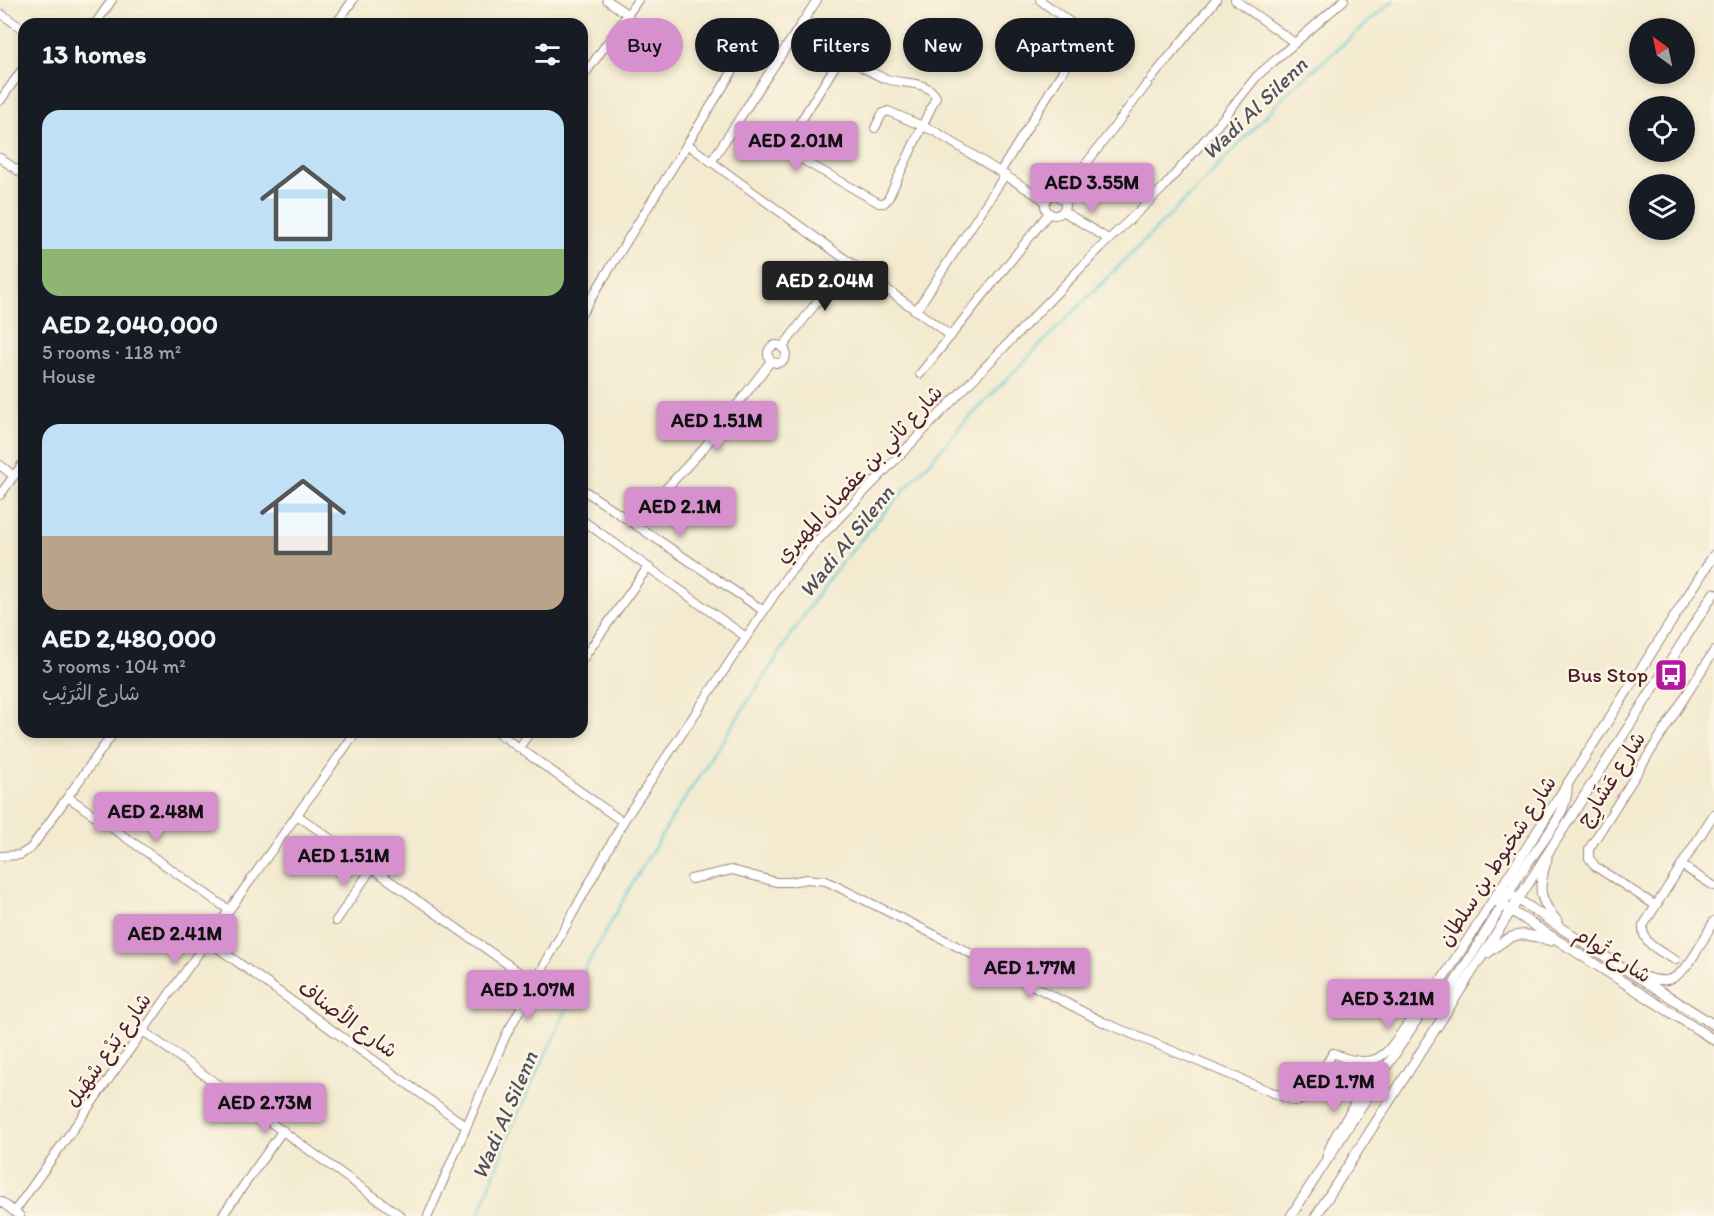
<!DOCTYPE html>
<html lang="en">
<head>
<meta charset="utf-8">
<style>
  :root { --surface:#171b24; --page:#20242c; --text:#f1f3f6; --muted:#9ea1a6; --accent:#d690ce }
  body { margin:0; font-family:Itim,"Playpen Sans Arabic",sans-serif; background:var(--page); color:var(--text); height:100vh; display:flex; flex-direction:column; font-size:22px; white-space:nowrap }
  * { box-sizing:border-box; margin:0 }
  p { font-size:20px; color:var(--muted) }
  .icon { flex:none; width:33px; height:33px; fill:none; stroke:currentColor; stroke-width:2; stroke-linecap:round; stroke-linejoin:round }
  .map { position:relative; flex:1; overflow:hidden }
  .drawer { position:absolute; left:18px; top:18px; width:570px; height:720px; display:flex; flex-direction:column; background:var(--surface); border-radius:18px; box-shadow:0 3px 9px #0003 }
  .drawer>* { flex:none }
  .top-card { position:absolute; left:606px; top:18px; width:570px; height:54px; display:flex; gap:12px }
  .needle { width:39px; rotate:327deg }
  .fabs { position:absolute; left:1629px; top:18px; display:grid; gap:12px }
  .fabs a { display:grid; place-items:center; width:66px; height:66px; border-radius:50%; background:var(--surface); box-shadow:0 3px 9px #0003; font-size:30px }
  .price { position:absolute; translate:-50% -51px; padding:0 14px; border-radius:6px; background:var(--accent); color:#111; font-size:20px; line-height:39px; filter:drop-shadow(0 2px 3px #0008) }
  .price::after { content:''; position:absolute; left:50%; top:36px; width:18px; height:14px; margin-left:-9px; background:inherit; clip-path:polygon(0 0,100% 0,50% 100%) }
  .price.selected { background:#222; color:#fff }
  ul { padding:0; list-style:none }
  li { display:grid; align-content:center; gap:12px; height:318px; padding:0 24px }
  li span { display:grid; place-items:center; height:186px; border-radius:18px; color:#555 }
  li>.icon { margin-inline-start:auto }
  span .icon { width:108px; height:108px; fill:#fffc; stroke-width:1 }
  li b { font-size:26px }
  h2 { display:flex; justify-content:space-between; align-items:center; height:72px; padding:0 24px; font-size:26px }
  .tag { padding:0 21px; border-radius:27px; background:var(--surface); box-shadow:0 3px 9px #0003; font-size:21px; line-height:54px }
  .tag.selected { background:var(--accent); color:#111 }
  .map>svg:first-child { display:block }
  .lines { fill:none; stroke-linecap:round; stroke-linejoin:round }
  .stream { stroke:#5cc9d2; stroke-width:2 }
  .minor-casing { stroke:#9e847d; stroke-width:10 }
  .major-casing { stroke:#9e847d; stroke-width:11 }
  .minor { stroke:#fff; stroke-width:8 }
  .major { stroke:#fff; stroke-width:9 }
  .labels { text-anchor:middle; stroke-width:5; stroke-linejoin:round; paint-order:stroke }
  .street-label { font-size:21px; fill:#4a1f2b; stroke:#fcf5e5 }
  .poi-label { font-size:21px; fill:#4a1f2b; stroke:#fcf5e5; text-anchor:end }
  .water-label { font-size:22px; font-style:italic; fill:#4f525d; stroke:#fcf5e5 }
</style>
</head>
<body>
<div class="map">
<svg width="1714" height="1216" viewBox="0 0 1714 1216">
  <rect width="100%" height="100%" fill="#fcf5e5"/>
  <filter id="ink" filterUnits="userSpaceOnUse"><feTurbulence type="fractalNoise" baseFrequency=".0167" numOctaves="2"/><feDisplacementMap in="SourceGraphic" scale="12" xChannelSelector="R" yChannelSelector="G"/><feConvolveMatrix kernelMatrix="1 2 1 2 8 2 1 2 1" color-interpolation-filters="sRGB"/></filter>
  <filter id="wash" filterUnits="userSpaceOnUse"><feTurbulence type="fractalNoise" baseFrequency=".008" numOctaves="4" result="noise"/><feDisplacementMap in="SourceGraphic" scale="24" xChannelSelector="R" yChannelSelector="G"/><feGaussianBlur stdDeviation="1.35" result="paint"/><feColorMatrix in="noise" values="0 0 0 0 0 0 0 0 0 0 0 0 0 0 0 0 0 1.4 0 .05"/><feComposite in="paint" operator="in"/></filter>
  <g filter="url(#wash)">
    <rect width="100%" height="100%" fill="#f3eacf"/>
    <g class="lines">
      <path class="stream" d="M479 1216 507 1138 589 961 631 886 674 815 825 583 875 523 965 422 1040 345 1207 178 1288 92 1394 0"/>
    </g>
  </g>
  <g filter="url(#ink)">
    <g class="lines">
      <defs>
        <g id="minor">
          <path d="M607 0 628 15"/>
          <path d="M1235 0 1295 43"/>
          <path d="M0 13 24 30"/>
          <path d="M95 24 112 0"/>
          <path d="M336 24 353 0"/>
          <path d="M841 59C856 61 870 73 884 78 900 85 927 79 936 97L888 199 884 203H879L785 150 786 145 837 63Z"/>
          <path d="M582 78 638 0"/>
          <path d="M1151 79 1216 0"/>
          <path d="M0 101 24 67"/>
          <path d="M875 128 882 114 888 111 936 132 1046 201"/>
          <path d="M687 144 951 336"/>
          <path d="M0 158 24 175"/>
          <path d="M711 162 817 0"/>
          <path d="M1000 172 1084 37 1082 31 1040 0"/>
          <circle cx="1055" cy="205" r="10"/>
          <path d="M1060 198 1147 84"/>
          <path d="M1063 211 1108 239"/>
          <path d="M916 311 1005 175"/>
          <path d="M582 313 747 48 751 45 757 46 779 59"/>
          <circle cx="777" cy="354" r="9"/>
          <path d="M782 348 848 261"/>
          <path d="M920 374 1049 213"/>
          <path d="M0 465 14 476"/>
          <path d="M582 489 764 611"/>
          <path d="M0 495 24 462"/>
          <path d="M582 520 746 637"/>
          <path d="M637 524 661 494 703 449 771 361"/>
          <path d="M582 660 648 567"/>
          <path d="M497 732 623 822"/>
          <path d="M519 748 530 732"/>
          <path d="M68 797 229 910"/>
          <path d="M297 815 534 983"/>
          <path d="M0 856 20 855 31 848 114 732"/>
          <path d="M1681 865 1714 886"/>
          <path d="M691 879 732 870 776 882H789L808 879 826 881 935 935 1103 1022 1293 1101H1299L1305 1098 1333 1053C1388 1078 1389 1041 1420 1009"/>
          <path d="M1655 905 1596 867 1589 858V849L1714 651"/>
          <path d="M336 921 372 868"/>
          <path d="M208 941 466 1126"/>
          <path d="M1675 960C1662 952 1641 944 1643 926L1714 814"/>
          <path d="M1639 975C1648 978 1657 981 1667 980 1687 977 1704 937 1714 921"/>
          <path d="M143 1031 401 1216"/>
          <path d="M1326 1159C1335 1117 1378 1104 1344 1058"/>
          <path d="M0 1201 20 1216"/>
          <path d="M14 1212 356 732"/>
          <path d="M222 1216 283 1130"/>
          <path d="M428 1216 506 1035 623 822 787 576 817 541 1101 247 1163 188 1216 127 1257 76 1344 0"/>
        </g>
        <g id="major">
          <path d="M1547 859C1538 886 1537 898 1557 921"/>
          <path d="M1501 888 1576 938 1714 1025"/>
          <path d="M1508 897C1520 862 1571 820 1567 784"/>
          <path d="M1493 899 1714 1040"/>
          <path d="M1488 953C1513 932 1520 931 1551 941"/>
          <path d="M1443 1011 1450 990 1505 901 1504 891 1501 888"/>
          <path d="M1291 1216 1714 555"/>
          <path d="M1316 1216 1714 593"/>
        </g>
      </defs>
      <use href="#minor" class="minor-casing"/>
      <use href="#major" class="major-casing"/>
      <use href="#minor" class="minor"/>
      <use href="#major" class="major"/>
    </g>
  </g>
  <defs>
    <symbol id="bus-square" viewBox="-11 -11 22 22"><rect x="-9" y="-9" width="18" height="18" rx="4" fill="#b5179e" stroke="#fcf5e5"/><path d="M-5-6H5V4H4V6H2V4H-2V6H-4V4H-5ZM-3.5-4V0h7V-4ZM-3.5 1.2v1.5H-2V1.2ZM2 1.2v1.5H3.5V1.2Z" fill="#fff"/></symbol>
  </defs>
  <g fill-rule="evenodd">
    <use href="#bus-square" x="1652" y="656" width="38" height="38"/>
  </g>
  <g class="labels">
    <g class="street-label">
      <text transform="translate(859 474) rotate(-47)" y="7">شارع ثاني بن عفصان المهيري</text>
      <text transform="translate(1611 779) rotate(-57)" y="7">شارع عَشَارِج</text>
      <text transform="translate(1497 861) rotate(-57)" y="7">شارع شخبوط بن سلطان</text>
      <text transform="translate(1613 955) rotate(32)" y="7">شارع تُوام</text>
      <text transform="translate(348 1019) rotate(36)" y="7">شارع الأصناف</text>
      <text transform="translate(108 1050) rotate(-55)" y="7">شارع بَدْع سْهَيل</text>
    </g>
    <g class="poi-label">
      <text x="1648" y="682">Bus Stop</text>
    </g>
    <g class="water-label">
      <text transform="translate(1254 108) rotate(-44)" y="8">Wadi Al Silenn</text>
      <text transform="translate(846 541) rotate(-51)" y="8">Wadi Al Silenn</text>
      <text transform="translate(504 1115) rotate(-67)" y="8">Wadi Al Silenn</text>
    </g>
  </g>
</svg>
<div class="fabs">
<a><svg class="needle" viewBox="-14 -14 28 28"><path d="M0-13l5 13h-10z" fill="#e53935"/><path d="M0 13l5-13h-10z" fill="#9ea1a6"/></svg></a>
<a><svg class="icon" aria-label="locate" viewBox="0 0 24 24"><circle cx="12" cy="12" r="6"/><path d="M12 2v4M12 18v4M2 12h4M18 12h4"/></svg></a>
<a><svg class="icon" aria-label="layers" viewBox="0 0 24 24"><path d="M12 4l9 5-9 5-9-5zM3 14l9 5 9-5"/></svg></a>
</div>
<b class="price" style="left:796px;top:172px">AED 2.01M</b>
<b class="price" style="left:1092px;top:214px">AED 3.55M</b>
<b class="price selected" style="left:825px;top:312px">AED 2.04M</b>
<b class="price" style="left:717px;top:452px">AED 1.51M</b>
<b class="price" style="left:680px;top:538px">AED 2.1M</b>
<b class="price" style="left:156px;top:843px">AED 2.48M</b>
<b class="price" style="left:344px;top:887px">AED 1.51M</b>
<b class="price" style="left:175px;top:965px">AED 2.41M</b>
<b class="price" style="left:1030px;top:999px">AED 1.77M</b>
<b class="price" style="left:528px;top:1021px">AED 1.07M</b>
<b class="price" style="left:1388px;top:1030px">AED 3.21M</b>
<b class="price" style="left:1334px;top:1113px">AED 1.7M</b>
<b class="price" style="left:265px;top:1134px">AED 2.73M</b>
<div class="top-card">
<a class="tag selected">Buy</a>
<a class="tag">Rent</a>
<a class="tag">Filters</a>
<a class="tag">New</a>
<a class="tag">Apartment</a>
</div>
<section class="drawer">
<h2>13 homes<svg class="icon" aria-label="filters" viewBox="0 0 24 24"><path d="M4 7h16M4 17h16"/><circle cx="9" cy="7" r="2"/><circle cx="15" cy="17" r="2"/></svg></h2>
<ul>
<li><span style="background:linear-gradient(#bfe0f5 75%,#8fb573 0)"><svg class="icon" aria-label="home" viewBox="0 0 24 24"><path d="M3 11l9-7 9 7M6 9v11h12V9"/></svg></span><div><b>AED 2,040,000</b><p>5 rooms · 118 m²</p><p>House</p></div></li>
<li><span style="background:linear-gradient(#bfe0f5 60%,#b9a48a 0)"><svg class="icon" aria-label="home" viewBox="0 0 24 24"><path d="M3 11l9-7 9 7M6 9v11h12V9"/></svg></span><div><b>AED 2,480,000</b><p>3 rooms · 104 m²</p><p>شارع الثُرَيْب</p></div></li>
</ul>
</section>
</div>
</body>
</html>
